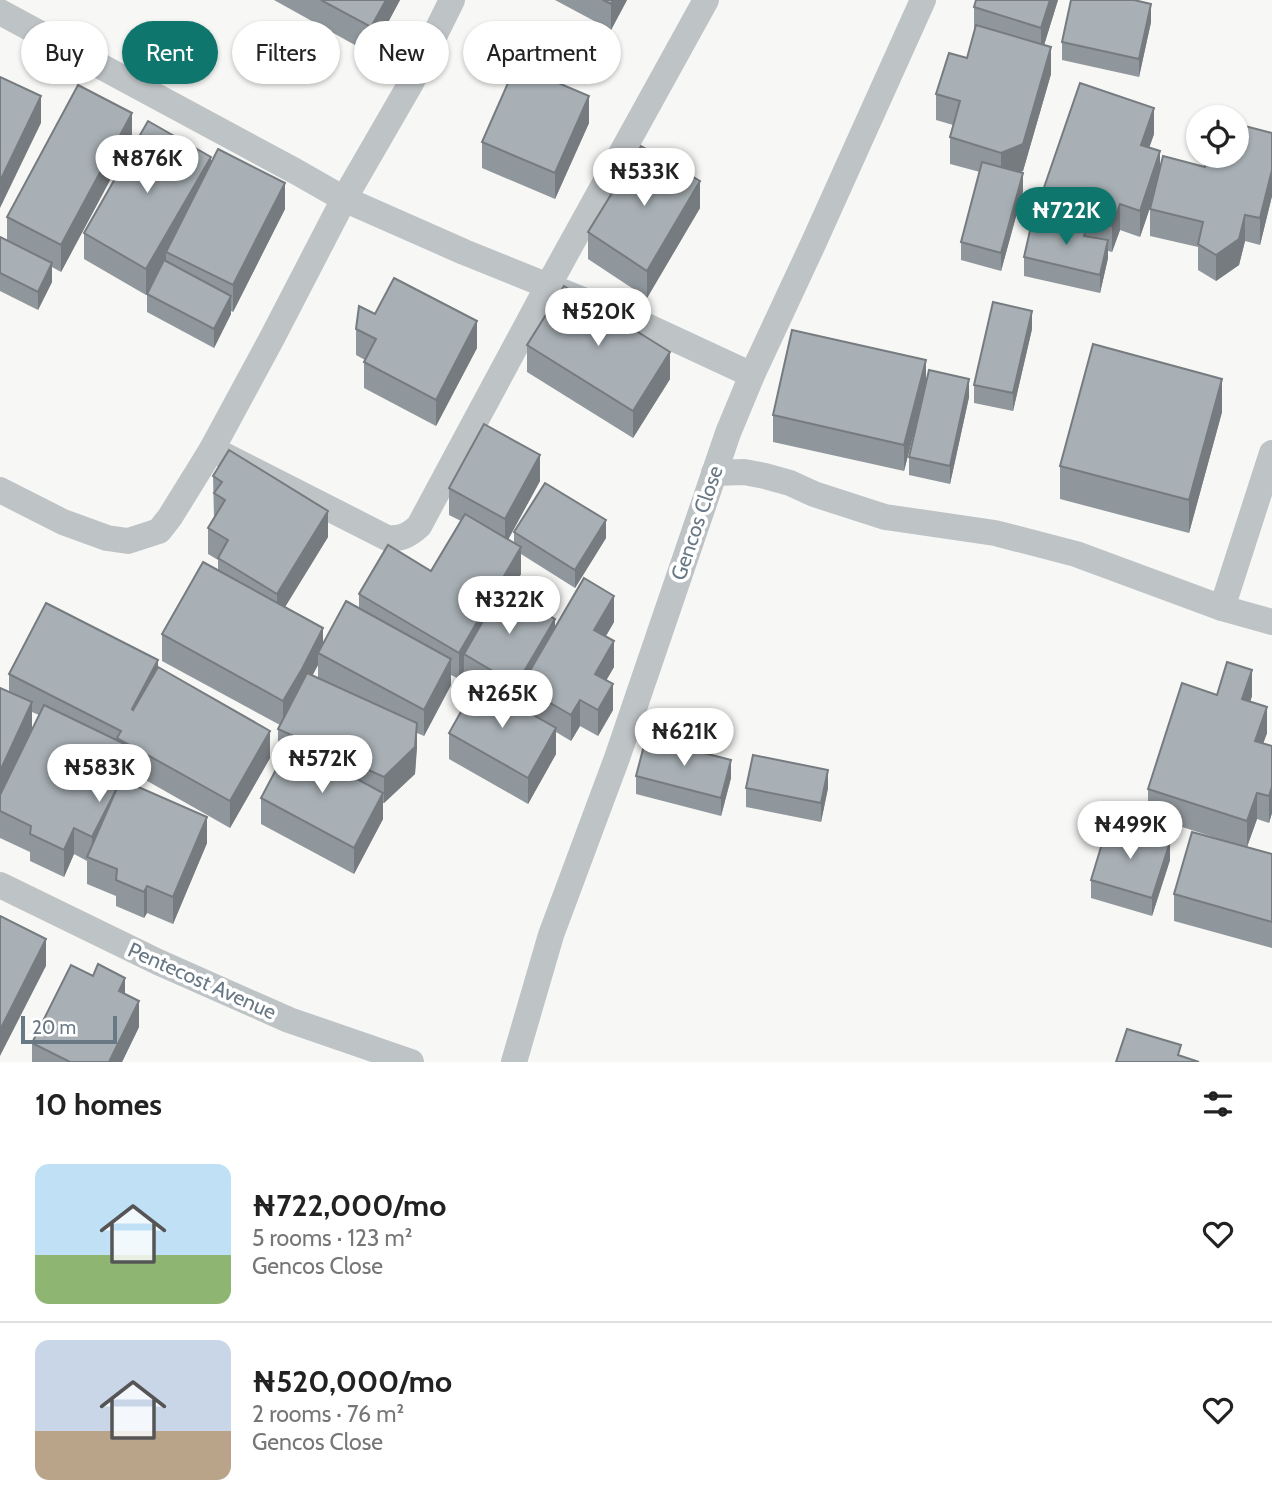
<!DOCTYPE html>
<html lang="en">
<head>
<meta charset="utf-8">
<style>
  :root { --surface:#fff; --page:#f6f6f6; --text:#222; --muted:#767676; --line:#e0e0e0; --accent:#0f766e }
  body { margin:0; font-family:Cabin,sans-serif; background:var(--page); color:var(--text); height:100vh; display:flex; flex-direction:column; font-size:26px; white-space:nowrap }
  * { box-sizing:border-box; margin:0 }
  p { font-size:23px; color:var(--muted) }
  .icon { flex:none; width:38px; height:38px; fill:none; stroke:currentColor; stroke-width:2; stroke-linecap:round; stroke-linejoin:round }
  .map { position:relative; height:1062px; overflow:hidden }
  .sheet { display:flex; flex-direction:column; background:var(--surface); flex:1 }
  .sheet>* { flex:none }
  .hud { position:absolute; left:21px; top:21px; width:700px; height:63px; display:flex; gap:14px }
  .controls { position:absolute; left:1186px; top:105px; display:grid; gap:14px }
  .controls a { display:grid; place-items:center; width:63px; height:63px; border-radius:50%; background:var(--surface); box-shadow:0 2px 5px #0004; font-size:35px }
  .scale { position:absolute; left:21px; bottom:18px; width:96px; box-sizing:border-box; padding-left:7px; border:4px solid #687884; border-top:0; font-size:19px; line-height:24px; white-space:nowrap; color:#687884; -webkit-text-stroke:5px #fff; paint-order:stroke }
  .price { position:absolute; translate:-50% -60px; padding:0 16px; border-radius:24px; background:#fff; color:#222; font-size:23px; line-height:46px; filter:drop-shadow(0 2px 4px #0008) }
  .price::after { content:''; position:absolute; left:50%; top:42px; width:21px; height:16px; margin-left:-10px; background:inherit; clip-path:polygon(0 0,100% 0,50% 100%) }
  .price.active { background:var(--accent); color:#fff }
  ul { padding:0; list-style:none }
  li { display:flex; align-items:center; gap:21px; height:175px; padding:0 35px }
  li+li { border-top:2px solid var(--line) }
  li span { display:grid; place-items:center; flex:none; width:196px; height:140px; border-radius:14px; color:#555 }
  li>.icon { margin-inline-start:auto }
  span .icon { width:84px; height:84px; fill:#fffc; stroke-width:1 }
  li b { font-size:30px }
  h2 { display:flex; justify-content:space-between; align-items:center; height:84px; padding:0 35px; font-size:30px }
  .tag { padding:0 24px; border-radius:32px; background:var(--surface); box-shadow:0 2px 5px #0004; font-size:24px; line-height:63px }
  .tag.active { background:var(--accent); color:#fff }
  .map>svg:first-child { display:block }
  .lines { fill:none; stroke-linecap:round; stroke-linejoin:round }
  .street { stroke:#bec3c6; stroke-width:26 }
  .wall { fill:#90979c; fill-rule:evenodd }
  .shaded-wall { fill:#767b7f }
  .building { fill:#a8b0b5; stroke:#767b7f; stroke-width:2 }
  .labels { text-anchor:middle; stroke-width:7; stroke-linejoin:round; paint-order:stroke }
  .street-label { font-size:21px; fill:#687884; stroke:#fff }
</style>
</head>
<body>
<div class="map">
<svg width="1272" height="1062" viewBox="0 0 1272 1062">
  <rect width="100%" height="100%" fill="#f7f7f5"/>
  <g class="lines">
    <g class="street">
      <path d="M0 12 295 171 344 199 464 252 640 323 752 375"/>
      <path d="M212 449 387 538C401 539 408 536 419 526L548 286 706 0"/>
      <path d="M714 473 744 472 765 476 790 483 814 494 885 517 995 533 1076 554 1222 608 1272 622"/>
      <path d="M0 490 63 522 107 538 128 541 159 531 170 517 212 449 272 338 344 199 411 83 452 0"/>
      <path d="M1222 608 1272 453"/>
      <path d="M0 885 158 962 289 1020 411 1062"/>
      <path d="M514 1062 551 935 617 758 728 433 752 375 814 242 923 0"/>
    </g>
  </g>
  <g class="wall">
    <path d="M274 0H400L371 54Z"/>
    <path d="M555 0H627L611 30Z"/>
    <path d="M1058 0 1044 45 1051 74 1023 171 1019 172 1023 191 1001 271 961 260V242L980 172 950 164V137L953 125 936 120V94L967 58 974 33V7Z"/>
    <path d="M1151 22 1139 77 1062 60V42Z"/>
    <path d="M589 123 555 199 482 168V142Z"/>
    <path d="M1272 133V196L1260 245 1245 241 1239 265 1216 281 1198 270V247L1150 236V209L1152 202 1140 237 1120 230 1112 252 1108 251V258L1100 293 1024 276V257L1039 224V202L1154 134 1149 148 1160 169 1205 167Z"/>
    <path d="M132 139 61 272 52 267V282L38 310 0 291V237L7 241V217Z"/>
    <path d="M211 164 285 209 233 312 231 311V314L214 348 147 312V294L148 292 146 295 84 259V233Z"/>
    <path d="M700 208 647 298 588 259V232Z"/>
    <path d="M375 314 477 348 436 426 364 388V362L365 360 356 355V329Z"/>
    <path d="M1032 329 1013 411 974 403V385Z"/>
    <path d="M527 345 670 379 633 438 527 372Z"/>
    <path d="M926 385 969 397 950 484 909 475V457L922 401 904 471 773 442V415Z"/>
    <path d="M1222 412 1189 533 1060 499V466Z"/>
    <path d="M213 476 328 537 285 607 323 643 359 609V594L431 571 461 521 449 515V488L540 481 508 540 514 543V532L606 538 575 588 521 554V574L510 593 555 629 614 622 606 636 614 667 606 680 613 710 598 736 580 726 571 741 556 732V754L528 804 449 759V733L521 708V693L516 703 464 672V671L459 679 451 675V685L424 736 417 733 415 774 384 803H383V819L354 874 261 824V798L283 757 278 755V729L280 725 162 661V634L218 570V560L208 554V528L214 518ZM318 665V678L312 675Z"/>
    <path d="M158 667 270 758 230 828 135 774 130 784 207 843 173 924 147 913 144 918 116 906V896L87 884V861L74 854 64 877 30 861V852L0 838V688L9 692V674ZM32 712 39 715 21 752 32 728Z"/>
    <path d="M1217 695 1252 696 1250 702 1267 733 1263 743 1272 746V813L1269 823 1257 819 1247 847 1272 854V948L1174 921V894L1238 845 1148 816V789Z"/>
    <path d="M636 776 731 778 721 816 636 794Z"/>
    <path d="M746 788H828L821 822 746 807Z"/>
    <path d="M1170 860 1152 916 1091 898V880Z"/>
    <path d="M125 994 139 1027 122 1062H32V1043Z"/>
  </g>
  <g class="shaded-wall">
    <path d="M386 0H400L371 54V27Z"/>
    <path d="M613 0H627L611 30V4Z"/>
    <path d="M1050 0H1058L1041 55V28Z"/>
    <path d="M1151 4V22L1139 77V59Z"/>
    <path d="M1051 47V74L1023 171 1001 179V153Z"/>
    <path d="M41 96V123L0 208V181Z"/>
    <path d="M589 96V123L555 199V173Z"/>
    <path d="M1154 108V134L1141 171V145Z"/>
    <path d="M132 113V139L61 272V245Z"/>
    <path d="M1160 151V178L1140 237V211Z"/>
    <path d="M211 157V183L166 252V260L146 295V269Z"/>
    <path d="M1272 170V196L1260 245V218Z"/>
    <path d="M1023 173V191L1001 271V253Z"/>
    <path d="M700 181V208L647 298V271Z"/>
    <path d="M285 183V209L233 312V285Z"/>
    <path d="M1120 204V230L1112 252V226Z"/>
    <path d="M1245 215V241L1239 265 1216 281V255Z"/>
    <path d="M1108 240V258L1100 293V275Z"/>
    <path d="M52 263V282L38 310V292Z"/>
    <path d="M231 296V314L214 348V329Z"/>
    <path d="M1032 311V329L1013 411V393Z"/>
    <path d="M477 321V348L436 426V400Z"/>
    <path d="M670 352V379L633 438V411Z"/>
    <path d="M926 360V386L904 471V445Z"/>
    <path d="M969 379V397L950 484V466Z"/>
    <path d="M1222 379V412L1189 533V500Z"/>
    <path d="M540 455V481L505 545V519Z"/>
    <path d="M328 511V537L277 620V594Z"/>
    <path d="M606 520V538L575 588V570Z"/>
    <path d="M521 547V574L471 659 464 654V671L459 679V653Z"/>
    <path d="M614 596V622L594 656V630Z"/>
    <path d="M555 619V637L521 686V693L516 703V685Z"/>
    <path d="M323 628V654L318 653V665L302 696 283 727V701Z"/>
    <path d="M614 641V667L595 700V674Z"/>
    <path d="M451 659V685L424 736V710Z"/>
    <path d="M158 660V686L132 735V709Z"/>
    <path d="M1252 670V696L1242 726V699Z"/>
    <path d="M613 684V710L598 736V710Z"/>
    <path d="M580 700V726L571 741V715Z"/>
    <path d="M32 702V728L0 798V771Z"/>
    <path d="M1267 707V733L1255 767V741Z"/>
    <path d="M417 723V749L415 774 384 803V777Z"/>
    <path d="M556 728V754L528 804V778Z"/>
    <path d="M270 731V758L230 828V801Z"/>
    <path d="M135 749V776L120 806V779Z"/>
    <path d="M731 760V778L721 816V798Z"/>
    <path d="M828 770V788L821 822V803Z"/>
    <path d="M1272 787V813L1269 823V796Z"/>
    <path d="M117 788 92 859V837Z"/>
    <path d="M383 793V819L354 874V848Z"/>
    <path d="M1257 793V819L1247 847V821Z"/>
    <path d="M207 817V843L173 924V897Z"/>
    <path d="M74 828V854L64 877V850Z"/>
    <path d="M1170 842V860L1152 916V898Z"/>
    <path d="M147 886V913L144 918V892Z"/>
    <path d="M46 939V966L0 1056V1030Z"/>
    <path d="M125 978V1004L119 991Z"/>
    <path d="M139 1001V1027L122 1062H109Z"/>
  </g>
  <g class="building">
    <path d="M321 0H386L371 27Z"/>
    <path d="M603 0H613L611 4Z"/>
    <path d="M976 0H1050L1041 28 974 7Z"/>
    <path d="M1071 0H1134L1151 4 1139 59 1062 42Z"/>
    <path d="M976 25 1051 47 1023 144 1001 153 950 137 960 101 936 94 949 53 967 58Z"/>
    <path d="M516 65 589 96 555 173 482 142Z"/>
    <path d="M0 77 41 96 0 181Z"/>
    <path d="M1080 83 1154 108 1141 145 1160 151 1140 211 1120 204 1112 226 1039 202Z"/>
    <path d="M78 85 132 113 61 245 7 217Z"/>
    <path d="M148 121 211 157 146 269 84 233Z"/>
    <path d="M1237 124 1272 133V170L1260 218 1245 215 1239 239 1216 255 1198 244 1203 222 1150 209 1163 156 1205 167 1208 156H1237Z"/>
    <path d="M641 146 700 181 647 271 588 232Z"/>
    <path d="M218 149 285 183 233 285 166 252Z"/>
    <path d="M982 162 1023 173 1001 253 961 242Z"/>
    <path d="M1049 219 1087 227 1084 236 1108 240 1100 275 1024 257 1032 222 1047 225Z"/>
    <path d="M0 237 52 263 38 292 0 273Z"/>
    <path d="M164 260 231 296 214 329 147 294Z"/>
    <path d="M394 278 477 321 436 400 364 362 376 339 356 329 359 306 375 314Z"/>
    <path d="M564 286 670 352 633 411 527 345Z"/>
    <path d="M993 302 1032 311 1013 393 974 385Z"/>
    <path d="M792 330 926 360 904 445 773 415Z"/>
    <path d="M1093 344 1222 379 1189 500 1060 466Z"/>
    <path d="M929 370 969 379 950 466 909 457Z"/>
    <path d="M484 424 540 455 505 519 449 488Z"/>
    <path d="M229 450 328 511 277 594 218 558 228 540 208 528 225 500 214 493 222 482 213 476Z"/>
    <path d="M545 483 606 520 575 570 514 532Z"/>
    <path d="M465 514 521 547 459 653 359 594 388 545 431 571Z"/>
    <path d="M203 562 323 628 302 669 283 701 162 634Z"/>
    <path d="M584 578 614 596 594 630 614 641 595 674 613 684 598 710 580 700 571 715 521 686Z"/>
    <path d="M502 588 555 619 516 685 464 654Z"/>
    <path d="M346 601 451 659 424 710 318 653Z"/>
    <path d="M46 603 158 660 132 709 133 710 158 667 270 731 230 801 117 738 121 731 9 674Z"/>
    <path d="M1227 662 1252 670 1242 699 1267 707 1255 741 1272 746V787L1269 796 1257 793 1247 821 1148 789 1182 683 1217 695Z"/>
    <path d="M307 673 417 723 415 747 384 777 278 729Z"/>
    <path d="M477 683 556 728 528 778 449 733Z"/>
    <path d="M0 688 32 702 0 771Z"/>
    <path d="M44 705 135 749 120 779 207 817 173 897 147 886 144 892 116 880 117 869 87 857 117 788 92 837 74 828 64 850 30 834 31 826 0 811V795Z"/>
    <path d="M646 738 731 760 721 798 636 776Z"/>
    <path d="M290 743 383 793 354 848 261 798Z"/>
    <path d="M753 755 828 770 821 803 746 788Z"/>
    <path d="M1108 824 1170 842 1152 898 1091 880Z"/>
    <path d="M1192 832 1272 854V922L1174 894Z"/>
    <path d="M0 916 46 939 0 1030Z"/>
    <path d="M98 964 125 978 119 991 139 1001 109 1062H70L32 1043 71 965 93 976Z"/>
    <path d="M1127 1029 1181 1045 1178 1055 1199 1062H1116Z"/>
  </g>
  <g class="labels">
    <g class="street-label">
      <text transform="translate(697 523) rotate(-71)" y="7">Gencos Close</text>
      <text transform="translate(202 981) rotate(24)" y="7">Pentecost Avenue</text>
    </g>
  </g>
</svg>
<div class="controls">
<a><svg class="icon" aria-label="locate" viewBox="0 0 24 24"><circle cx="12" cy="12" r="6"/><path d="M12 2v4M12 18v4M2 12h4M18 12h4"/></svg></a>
</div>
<div class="scale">20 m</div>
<b class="price" style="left:147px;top:195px">₦876K</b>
<b class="price" style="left:644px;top:208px">₦533K</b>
<b class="price active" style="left:1066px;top:247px">₦722K</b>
<b class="price" style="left:598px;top:348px">₦520K</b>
<b class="price" style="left:509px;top:636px">₦322K</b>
<b class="price" style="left:502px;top:730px">₦265K</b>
<b class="price" style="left:684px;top:768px">₦621K</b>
<b class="price" style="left:322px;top:795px">₦572K</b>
<b class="price" style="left:99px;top:804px">₦583K</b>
<b class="price" style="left:1130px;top:861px">₦499K</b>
<div class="hud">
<a class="tag">Buy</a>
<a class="tag active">Rent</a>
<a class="tag">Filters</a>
<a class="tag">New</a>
<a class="tag">Apartment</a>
</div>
</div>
<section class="sheet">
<h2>10 homes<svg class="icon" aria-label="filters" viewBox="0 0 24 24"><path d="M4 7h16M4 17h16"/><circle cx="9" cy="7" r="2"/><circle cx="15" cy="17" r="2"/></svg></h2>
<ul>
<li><span style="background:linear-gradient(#bfe0f5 65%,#8fb573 0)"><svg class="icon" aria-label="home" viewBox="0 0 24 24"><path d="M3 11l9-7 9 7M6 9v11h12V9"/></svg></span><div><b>₦722,000/mo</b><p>5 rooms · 123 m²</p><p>Gencos Close</p></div><svg class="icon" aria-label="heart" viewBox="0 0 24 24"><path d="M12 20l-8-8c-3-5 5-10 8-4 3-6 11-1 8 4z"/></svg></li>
<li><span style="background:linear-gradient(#c9d6e8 65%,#b9a48a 0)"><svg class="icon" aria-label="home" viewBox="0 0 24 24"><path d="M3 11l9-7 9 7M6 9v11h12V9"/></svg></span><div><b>₦520,000/mo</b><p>2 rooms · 76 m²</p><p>Gencos Close</p></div><svg class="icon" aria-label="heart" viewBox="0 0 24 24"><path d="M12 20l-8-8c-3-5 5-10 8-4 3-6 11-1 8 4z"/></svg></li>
</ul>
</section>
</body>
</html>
